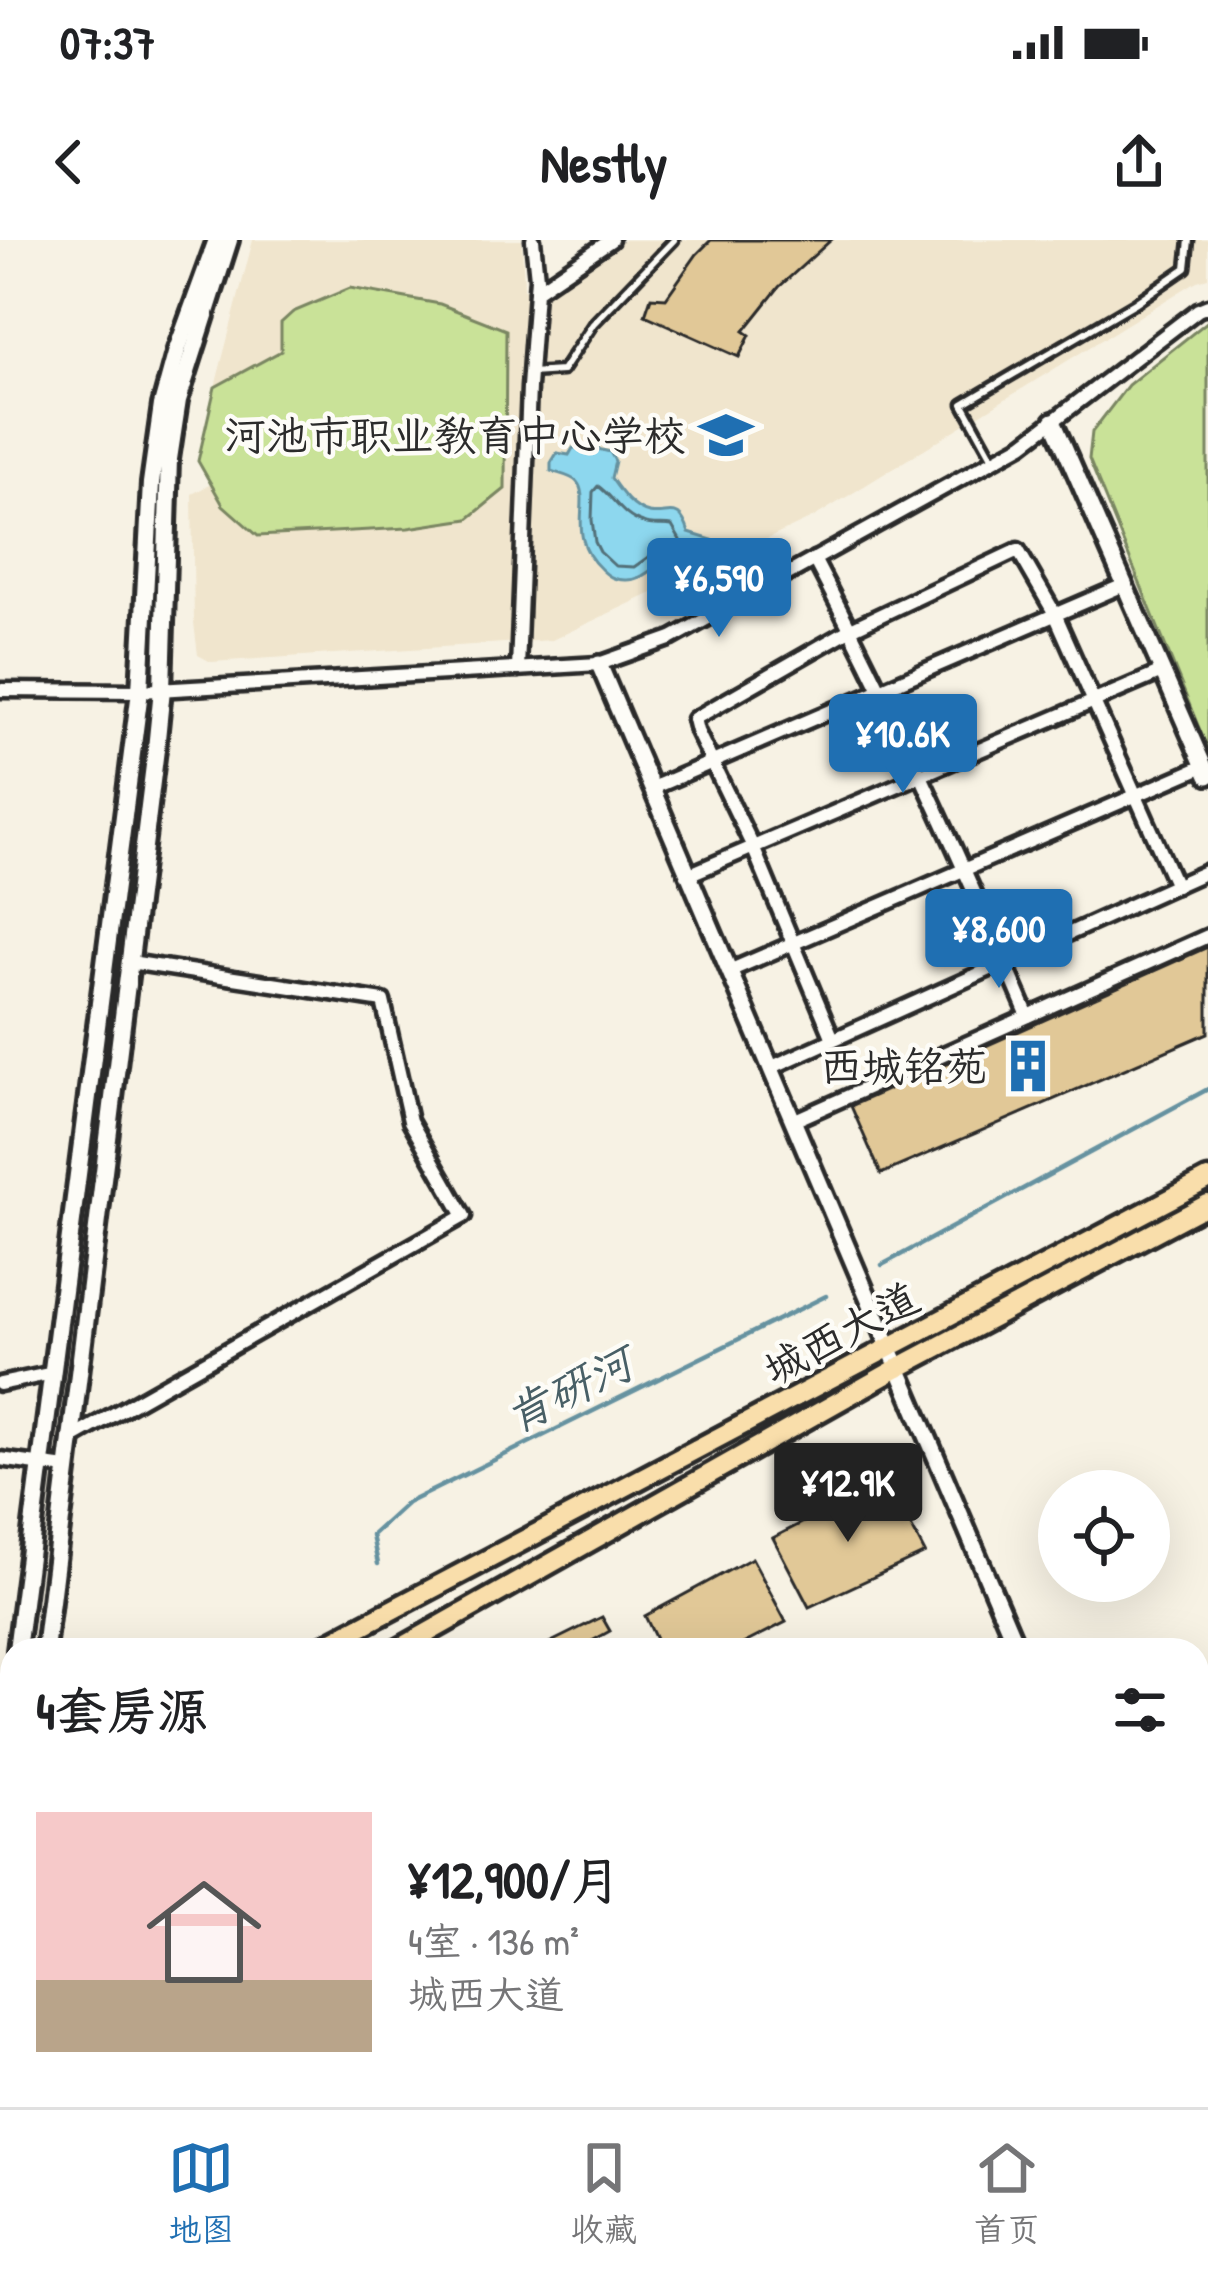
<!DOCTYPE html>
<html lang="zh">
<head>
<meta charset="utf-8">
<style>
  :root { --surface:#fff; --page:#f6f6f6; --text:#202124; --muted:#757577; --line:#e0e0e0; --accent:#1f6fb2 }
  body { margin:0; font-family:"Patrick Hand","LXGW WenKai TC",sans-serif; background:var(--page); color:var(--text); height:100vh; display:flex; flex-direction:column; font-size:45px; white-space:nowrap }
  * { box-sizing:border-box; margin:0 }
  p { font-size:39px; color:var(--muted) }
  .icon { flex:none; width:66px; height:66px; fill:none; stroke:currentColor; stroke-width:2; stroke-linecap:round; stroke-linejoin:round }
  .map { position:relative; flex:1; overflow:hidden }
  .panel { position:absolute; left:0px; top:1398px; width:1209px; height:471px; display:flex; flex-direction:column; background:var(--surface); border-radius:36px 36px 0 0; box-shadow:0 12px 48px #0002 }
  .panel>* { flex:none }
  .tools { position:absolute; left:1038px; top:1230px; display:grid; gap:24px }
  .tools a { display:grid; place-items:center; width:132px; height:132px; border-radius:50%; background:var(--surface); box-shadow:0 12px 48px #0002; font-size:60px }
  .price { position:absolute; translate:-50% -102px; padding:0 27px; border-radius:12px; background:var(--accent); color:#fff; font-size:39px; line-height:78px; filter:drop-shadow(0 3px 6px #0008) }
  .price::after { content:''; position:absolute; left:50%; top:72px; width:36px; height:27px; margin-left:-18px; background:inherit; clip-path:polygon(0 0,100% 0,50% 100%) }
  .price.active { background:#222; color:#fff }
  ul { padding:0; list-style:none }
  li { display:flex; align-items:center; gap:36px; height:300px; padding:0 36px }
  li span { display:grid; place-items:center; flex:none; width:336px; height:240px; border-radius:0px; color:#555 }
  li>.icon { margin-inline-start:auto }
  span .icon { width:144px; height:144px; fill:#fffc; stroke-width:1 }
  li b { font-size:51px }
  h2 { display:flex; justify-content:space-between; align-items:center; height:144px; padding:0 36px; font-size:51px }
  .status { display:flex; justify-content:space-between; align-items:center; height:84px; padding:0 60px; background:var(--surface); direction:ltr }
  .status svg { height:33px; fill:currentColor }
  header { display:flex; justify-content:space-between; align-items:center; height:156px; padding:0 36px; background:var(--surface); font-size:54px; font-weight:700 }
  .tabs { display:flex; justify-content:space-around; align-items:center; height:168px; border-top:3px solid var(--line); background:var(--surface); font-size:33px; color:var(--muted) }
  .tabs a { display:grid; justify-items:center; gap:6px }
  .tabs .active { color:var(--accent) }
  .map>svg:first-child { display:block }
  .built { fill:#f0e5cd }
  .green { fill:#c9e298; stroke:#7a8662; stroke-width:3 }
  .water { fill:#8dd7ee; stroke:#6692a0; stroke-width:3 }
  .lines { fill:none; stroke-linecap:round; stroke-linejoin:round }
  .shore { stroke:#527079; stroke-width:3 }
  .stream { stroke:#6692a0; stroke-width:4.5 }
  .building { fill:#e1c897; stroke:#2b2b2b; stroke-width:3 }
  .service-casing { stroke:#2b2b2b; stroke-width:15 }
  .minor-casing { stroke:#2b2b2b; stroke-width:21 }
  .tertiary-casing { stroke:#2b2b2b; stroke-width:24 }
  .secondary-casing { stroke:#2b2b2b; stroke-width:26 }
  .primary-casing { stroke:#2b2b2b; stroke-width:27 }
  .service { stroke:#fdfcf7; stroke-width:6 }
  .minor { stroke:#fdfcf7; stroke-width:12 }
  .tertiary { stroke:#fdfcf7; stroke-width:15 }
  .secondary { stroke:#fdfcf7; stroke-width:16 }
  .primary { stroke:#f9deab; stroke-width:18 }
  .labels { text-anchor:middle; stroke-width:9; stroke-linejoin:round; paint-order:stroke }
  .poi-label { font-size:42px; fill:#2b2b2b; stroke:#fdfcf7; text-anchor:end }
  .street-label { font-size:42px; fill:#2b2b2b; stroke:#fdfcf7 }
  .water-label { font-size:45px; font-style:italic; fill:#485f66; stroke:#fdfcf7 }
</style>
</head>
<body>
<div class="status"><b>07:37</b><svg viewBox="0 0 49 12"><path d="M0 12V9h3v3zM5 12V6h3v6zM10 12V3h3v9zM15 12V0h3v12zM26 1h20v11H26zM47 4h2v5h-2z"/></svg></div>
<header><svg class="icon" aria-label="back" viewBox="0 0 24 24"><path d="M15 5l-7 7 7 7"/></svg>Nestly<svg class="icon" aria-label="share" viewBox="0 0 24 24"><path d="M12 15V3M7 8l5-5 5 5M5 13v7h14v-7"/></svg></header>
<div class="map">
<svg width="1208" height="1867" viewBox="0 0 1208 1867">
  <rect width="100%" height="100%" fill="#f7f2e4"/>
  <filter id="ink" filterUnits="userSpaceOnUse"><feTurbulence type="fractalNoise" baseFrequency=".00833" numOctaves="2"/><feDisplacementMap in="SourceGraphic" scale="24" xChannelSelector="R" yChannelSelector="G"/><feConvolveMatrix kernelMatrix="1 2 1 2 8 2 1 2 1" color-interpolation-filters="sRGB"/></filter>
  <g filter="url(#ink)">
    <path class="built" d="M253 0H522L524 49 546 55 624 0H1208V38L1197 41 814 277 552 400 211 422 198 415 194 383 192 254 211 244 223 265 259 296 408 288 468 279 505 249 506 90 440 64 350 48 281 83V110L215 147Z"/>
    <g class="green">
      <path d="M350 48 440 64 506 90 505 249 468 279 408 288 258 296 223 265 198 221 215 147 281 111V83L293 72Z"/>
      <path d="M1208 81V510L1089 219 1092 192 1128 145Z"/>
      <path d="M1197 1631H1208V1867H653L659 1857H1197Z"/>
    </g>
    <path class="water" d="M590 207 610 212 615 221 611 238C620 251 632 269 649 273 669 277 679 261 689 293L712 300C708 318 693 320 676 320 655 320 647 341 625 340 614 340 608 336 601 329 565 296 592 260 577 242 572 236 559 234 551 231V223L557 213 569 215 573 208Z"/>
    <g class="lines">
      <path class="shore" d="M598 246C614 257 622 277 643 283 652 287 663 284 672 286L680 300 679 305 661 308 634 327 615 326 600 312 595 302 592 280 593 252Z"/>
      <g class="stream">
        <path d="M882 1025 1208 849"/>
        <path d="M378 1324 372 1295 407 1263 826 1056"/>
      </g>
    </g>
    <g class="building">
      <path d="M711 0H831L779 47 744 91 750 95 739 117 645 75 651 57 666 58 697 14Z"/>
      <path d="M1208 707V793L881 934 851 866Z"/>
      <path d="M871 1247 896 1257 925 1313 809 1367 773 1298Z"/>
      <path d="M752 1318 786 1382 731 1410H661L645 1376Z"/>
      <path d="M602 1377 610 1391 592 1401 598 1410H535Z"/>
    </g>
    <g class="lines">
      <defs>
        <g id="service">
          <path d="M530 133 562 131 593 84 674 0"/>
          <path d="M994 220 963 164 1135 63 1186 28 1189 0"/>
        </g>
        <g id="minor">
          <path d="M536 51 611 0"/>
          <path d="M814 319C892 468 962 621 1028 776"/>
          <path d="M518 429 529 147 537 38 533 0"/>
          <path d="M0 450 140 451 599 424 672 398 1023 204 1198 70 1208 66"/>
          <path d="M652 548 1124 345"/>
          <path d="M688 635 1162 432"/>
          <path d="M729 731 1204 526"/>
          <path d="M833 799 753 607 697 491 694 479 851 389 1018 310 1055 374 1176 646"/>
          <path d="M770 828 1208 631"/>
          <path d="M793 881 1208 696"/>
          <path d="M0 1144 53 1133"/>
          <path d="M70 1199 464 976 410 881 383 761 130 722"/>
          <path d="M0 1219 66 1228"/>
        </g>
        <g id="tertiary">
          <path d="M1053 181 1208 536"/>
          <path d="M599 424 1018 1410"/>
          <path d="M1197 1459 1208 1453"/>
          <path d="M0 1569H12"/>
          <path d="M616 1867 620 1857"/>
        </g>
        <g id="secondary">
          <path d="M17 1410 140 451 151 243 162 165 177 110 217 0"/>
          <path d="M45 1410 156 509 162 449 169 219 178 160 229 0"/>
          <path d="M0 1536 12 1446"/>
        </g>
        <g id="primary">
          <path d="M316 1410 1208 939"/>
          <path d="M397 1410 896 1129 1208 964"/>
          <path d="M0 1592 12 1584"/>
          <path d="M40 1867 42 1857"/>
        </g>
      </defs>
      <use href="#service" class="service-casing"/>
      <use href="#minor" class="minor-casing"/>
      <use href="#tertiary" class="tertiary-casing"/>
      <use href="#secondary" class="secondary-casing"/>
      <use href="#primary" class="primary-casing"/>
      <use href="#service" class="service"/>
      <use href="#minor" class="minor"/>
      <use href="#tertiary" class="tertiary"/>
      <use href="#secondary" class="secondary"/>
      <use href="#primary" class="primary"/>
    </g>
  </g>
  <defs>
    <symbol id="school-bare" viewBox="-9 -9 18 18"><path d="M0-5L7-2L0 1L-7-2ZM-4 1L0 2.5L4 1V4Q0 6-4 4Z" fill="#1f6fb2" stroke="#fdfcf7" stroke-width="2.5" paint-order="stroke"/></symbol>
    <symbol id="building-bare" viewBox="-9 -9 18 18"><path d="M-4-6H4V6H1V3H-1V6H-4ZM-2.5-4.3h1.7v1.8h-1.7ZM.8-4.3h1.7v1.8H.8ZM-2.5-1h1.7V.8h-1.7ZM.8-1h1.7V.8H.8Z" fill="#1f6fb2" stroke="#fdfcf7" stroke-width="2.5" paint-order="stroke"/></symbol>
  </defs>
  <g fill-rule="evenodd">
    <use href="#school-bare" x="688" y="157" width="76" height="76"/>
    <use href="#building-bare" x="990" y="788" width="76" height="76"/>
  </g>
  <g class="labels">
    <g class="poi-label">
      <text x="686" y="210">河池市职业教育中心学校</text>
      <text x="988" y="841">西城铭苑</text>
    </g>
    <g class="street-label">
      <text transform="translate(841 1093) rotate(-28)" y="15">城西大道</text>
    </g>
    <g class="water-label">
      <text transform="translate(569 1149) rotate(-26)" y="16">肯研河</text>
    </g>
  </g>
</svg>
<div class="tools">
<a><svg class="icon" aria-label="locate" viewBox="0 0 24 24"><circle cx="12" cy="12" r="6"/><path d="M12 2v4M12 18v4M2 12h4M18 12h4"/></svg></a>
</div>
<b class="price" style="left:719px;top:400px">¥6,590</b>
<b class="price" style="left:903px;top:556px">¥10.6K</b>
<b class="price" style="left:999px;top:751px">¥8,600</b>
<b class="price active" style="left:848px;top:1305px">¥12.9K</b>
<section class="panel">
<h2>4套房源<svg class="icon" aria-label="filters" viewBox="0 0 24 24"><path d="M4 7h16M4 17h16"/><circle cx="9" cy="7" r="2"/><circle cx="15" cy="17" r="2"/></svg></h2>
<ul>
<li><span style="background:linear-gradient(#f6c9c9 70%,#b9a48a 0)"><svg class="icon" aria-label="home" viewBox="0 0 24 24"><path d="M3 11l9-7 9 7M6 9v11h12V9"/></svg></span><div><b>¥12,900/月</b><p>4室 · 136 m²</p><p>城西大道</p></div></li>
</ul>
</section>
</div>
<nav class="tabs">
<a class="active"><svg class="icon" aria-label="map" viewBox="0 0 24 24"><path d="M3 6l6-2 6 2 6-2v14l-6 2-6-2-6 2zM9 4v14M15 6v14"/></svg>地图</a>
<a><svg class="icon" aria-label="saved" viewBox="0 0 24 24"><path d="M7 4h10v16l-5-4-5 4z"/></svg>收藏</a>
<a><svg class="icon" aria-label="home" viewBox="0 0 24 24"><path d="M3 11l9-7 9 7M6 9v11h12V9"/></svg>首页</a>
</nav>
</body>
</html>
